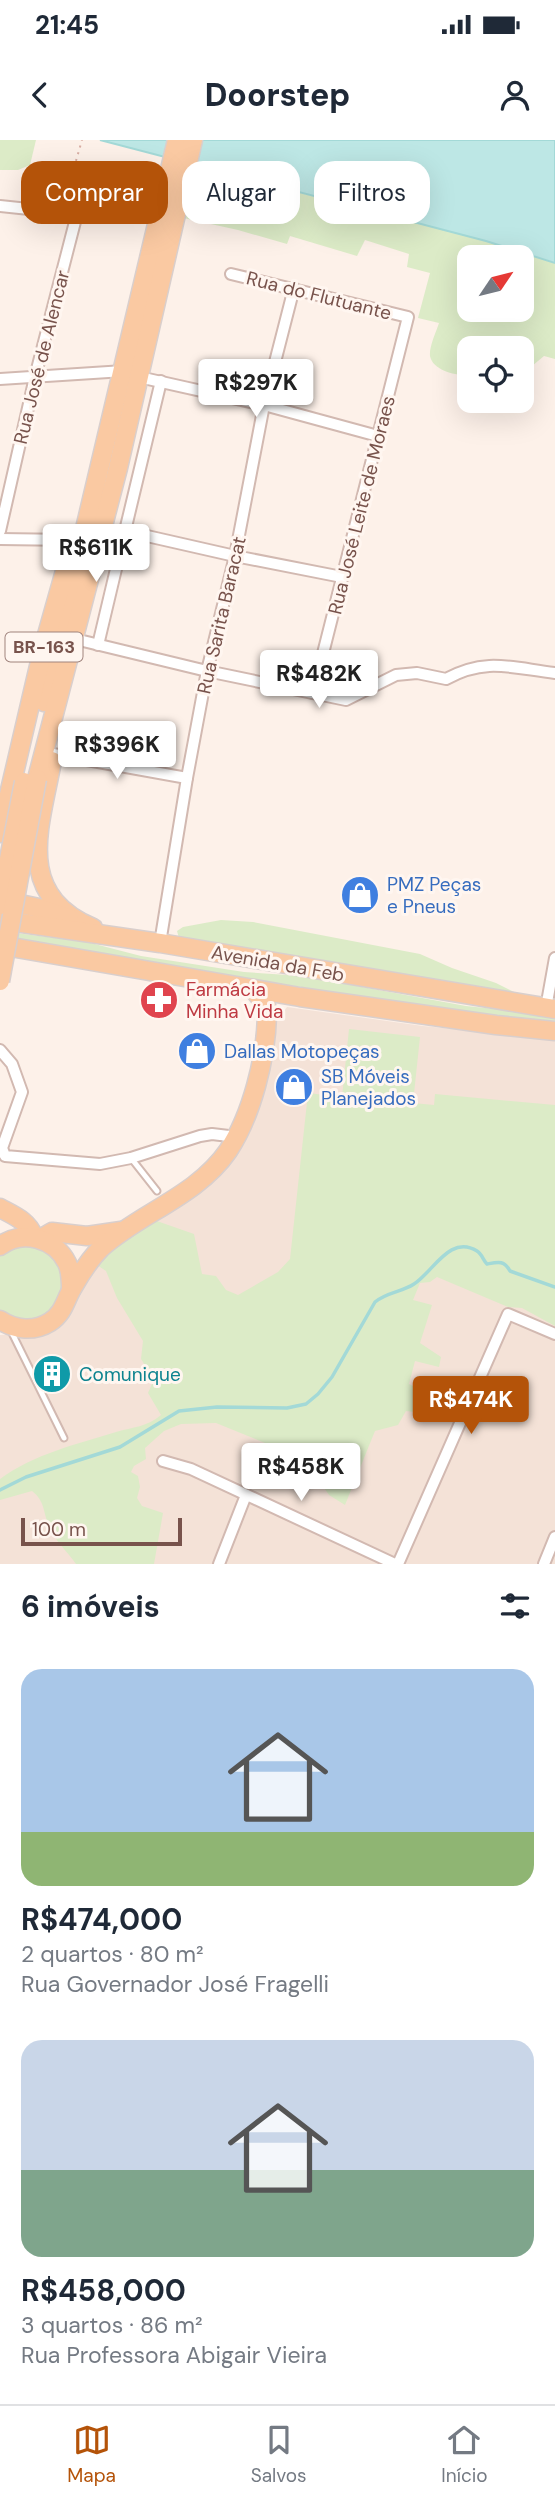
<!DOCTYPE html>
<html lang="pt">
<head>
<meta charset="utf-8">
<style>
  :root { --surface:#fff; --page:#f2f2f3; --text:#1f2937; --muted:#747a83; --line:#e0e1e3; --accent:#b45309 }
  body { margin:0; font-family:"DM Sans",sans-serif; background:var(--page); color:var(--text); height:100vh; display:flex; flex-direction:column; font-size:26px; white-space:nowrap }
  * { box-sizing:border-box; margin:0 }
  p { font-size:23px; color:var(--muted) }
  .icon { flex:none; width:38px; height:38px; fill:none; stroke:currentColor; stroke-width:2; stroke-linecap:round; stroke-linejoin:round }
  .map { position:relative; height:1424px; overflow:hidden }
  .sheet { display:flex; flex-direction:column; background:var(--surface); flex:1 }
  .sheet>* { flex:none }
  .guide { position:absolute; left:21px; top:21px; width:514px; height:63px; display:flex; gap:14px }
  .needle { width:46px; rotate:55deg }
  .controls { position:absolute; left:457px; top:105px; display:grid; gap:14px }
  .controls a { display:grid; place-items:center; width:77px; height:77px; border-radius:14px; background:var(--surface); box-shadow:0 7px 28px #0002; font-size:35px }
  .scale { position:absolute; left:21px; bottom:18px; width:161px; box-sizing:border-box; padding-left:7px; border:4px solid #78534c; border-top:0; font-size:19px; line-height:24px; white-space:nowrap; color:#78534c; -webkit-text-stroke:5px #fff6f0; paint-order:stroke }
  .price { position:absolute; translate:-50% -60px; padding:0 16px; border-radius:7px; background:#fff; color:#222; font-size:23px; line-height:46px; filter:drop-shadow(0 2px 4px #0008) }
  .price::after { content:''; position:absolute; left:50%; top:42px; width:21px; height:16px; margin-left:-10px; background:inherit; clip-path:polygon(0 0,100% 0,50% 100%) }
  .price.active { background:var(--accent); color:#fff }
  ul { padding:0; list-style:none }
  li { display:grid; align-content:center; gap:14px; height:371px; padding:0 21px }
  li span { display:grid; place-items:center; height:217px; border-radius:21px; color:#555 }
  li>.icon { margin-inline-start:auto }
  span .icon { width:126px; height:126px; fill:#fffc; stroke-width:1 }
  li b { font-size:30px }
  h2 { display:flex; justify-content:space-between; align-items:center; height:84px; padding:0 21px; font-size:30px }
  .tag { padding:0 24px; border-radius:21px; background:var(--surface); box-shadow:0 7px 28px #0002; font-size:24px; line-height:63px }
  .tag.active { background:var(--accent); color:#fff }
  .status { display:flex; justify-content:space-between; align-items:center; height:49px; padding:0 35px; background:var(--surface); direction:ltr }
  .status svg { height:19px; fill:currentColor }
  header { display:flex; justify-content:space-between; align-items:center; height:91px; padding:0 21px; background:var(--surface); font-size:32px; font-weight:800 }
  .menu { display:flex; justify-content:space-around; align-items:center; height:98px; border-top:2px solid var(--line); background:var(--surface); font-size:19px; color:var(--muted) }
  .menu a { display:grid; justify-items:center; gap:4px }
  .menu .active { color:var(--accent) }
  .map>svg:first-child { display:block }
  .residential { fill:#f4e2d7 }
  .green { fill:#dcebc7; fill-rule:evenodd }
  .water { fill:#bde7e5; stroke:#a3d9d7; stroke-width:2 }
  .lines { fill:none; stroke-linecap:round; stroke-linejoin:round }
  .stream { stroke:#a3d9d7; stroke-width:3.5 }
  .lane-casing { stroke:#d2b9b1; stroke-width:9 }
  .street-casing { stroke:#d2b9b1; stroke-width:14 }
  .primary-casing { stroke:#d9cfcd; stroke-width:21 }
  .path { stroke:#d8ada3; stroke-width:2; stroke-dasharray:2 5; stroke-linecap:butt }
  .lane { stroke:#fff; stroke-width:5 }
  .street { stroke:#fff; stroke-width:10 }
  .primary { stroke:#fac9a2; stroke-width:18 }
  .primary-bridge-casing { stroke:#d9cfcd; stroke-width:21; stroke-linecap:butt }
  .primary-bridge { stroke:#fac9a2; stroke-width:18 }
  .labels { text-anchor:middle; stroke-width:6; stroke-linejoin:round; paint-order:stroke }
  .shield { fill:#fff6f0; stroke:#a0847d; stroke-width:2 }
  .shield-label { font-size:18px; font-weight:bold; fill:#78534c }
  .street-label { font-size:19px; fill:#78534c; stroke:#fff6f0 }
  .shop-label { font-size:19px; fill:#366cbe; stroke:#fff6f0; text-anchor:start }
  .health-label { font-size:19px; fill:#be3a42; stroke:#fff6f0; text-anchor:start }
  .culture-label { font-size:19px; fill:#0d838f; stroke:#fff6f0; text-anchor:start }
</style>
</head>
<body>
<div class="status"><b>21:45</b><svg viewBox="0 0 49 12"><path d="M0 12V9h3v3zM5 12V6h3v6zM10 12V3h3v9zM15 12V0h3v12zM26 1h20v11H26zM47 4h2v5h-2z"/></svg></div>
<header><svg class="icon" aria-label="back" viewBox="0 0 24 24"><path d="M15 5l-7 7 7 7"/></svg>Doorstep<svg class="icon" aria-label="person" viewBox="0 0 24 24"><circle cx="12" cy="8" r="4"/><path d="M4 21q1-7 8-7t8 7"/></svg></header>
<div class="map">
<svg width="555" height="1424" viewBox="0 0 555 1424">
  <rect width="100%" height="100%" fill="#fdf1e9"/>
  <path class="residential" d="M287 867 423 886 555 899V1424H0V1195L39 1193 94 1123 232 1015 274 885Z"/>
  <g class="green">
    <path d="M0 0H36L30 25 18 30H0Z"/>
    <path d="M188 24 486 101 555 123V219L544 216 526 231H522V208H469V235C457 236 433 231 430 216 429 207 436 192 439 183L418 178 430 133 407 127 409 114 365 100 357 116 290 96 287 104 238 90 179 77ZM469 117H522V170H469Z"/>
    <path d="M221 780 253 782 420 814 452 828 496 843 516 853 518 858 179 798 177 791 183 787Z"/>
    <path d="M0 791 87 802 141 816 244 832 302 836 466 866 555 875V881L476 874 146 823 0 795Z"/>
    <path d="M349 889 420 897 413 963 434 965 435 954 555 965V1186L522 1168 508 1167 437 1137 430 1142 420 1143 413 1160 432 1165 420 1203 441 1217 439 1227 415 1221 409 1244 433 1256 423 1273 406 1271 398 1285 375 1291 345 1365 329 1355 320 1342 328 1324 326 1318 292 1314 216 1283 181 1284 164 1291 145 1308 146 1319 134 1326 131 1332 138 1336 140 1347 137 1358 142 1366 163 1373 154 1424H76C68 1412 54 1400 49 1386 43 1372 45 1361 32 1351L0 1360V1339C34 1314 77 1304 116 1292 133 1287 147 1287 161 1275L148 1253 152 1244C147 1235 147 1227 141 1219L143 1201 117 1158 106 1131 94 1123 109 1109 154 1080 194 1094 202 1134 216 1136 226 1150 238 1155 278 1132 290 1119 308 953 342 957Z"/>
    <path d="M22 1104C89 1112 63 1191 21 1181 14 1180 7 1176 0 1173V1113Z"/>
  </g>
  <path class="water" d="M100 0H555V123L486 101Z"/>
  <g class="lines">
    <path class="stream" d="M0 1350 26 1337 120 1307 179 1271 217 1267 287 1268 306 1264 318 1254 332 1237 375 1162C387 1152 402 1152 414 1144 433 1132 450 1094 477 1111 482 1114 483 1120 487 1124 498 1122 504 1120 510 1131L555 1147"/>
    <defs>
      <g id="lane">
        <path d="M131 1018 157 1051"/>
        <path d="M11 1191 64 1298"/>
      </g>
      <g id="street">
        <path d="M0 66 76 74"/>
        <path d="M231 134 408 177 313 553"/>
        <path d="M139 237 264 265 378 296"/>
        <path d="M0 239 124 231"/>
        <path d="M161 241 125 391 235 416 342 437"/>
        <path d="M0 391 35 237 85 43"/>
        <path d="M0 399 73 400"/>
        <path d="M83 501 207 531 346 560 396 535 417 533 446 539C486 517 512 528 555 533"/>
        <path d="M98 505 125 391"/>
        <path d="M53 614 187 638"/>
        <path d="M160 803 187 638 207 531 235 416 264 265 294 148"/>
        <path d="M546 868 555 818"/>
        <path d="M0 910 12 924 22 952 2 1008 5 1016 100 1024 131 1018 200 996 212 994 237 997"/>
        <path d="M163 1321 191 1329 395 1424"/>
        <path d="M219 1424 246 1355"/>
        <path d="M398 1424 508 1174 555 1194"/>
        <path d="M544 1424 555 1397"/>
      </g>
      <g id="primary">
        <path d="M44 562 177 0"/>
        <path d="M52 621C40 687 13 754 93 788"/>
        <path d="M37 639 118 328 193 0"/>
        <path d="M0 693 43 509 65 431"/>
        <path d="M1 760 39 768 69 778"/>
        <path d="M0 780 160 803 555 869"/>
        <path d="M0 805 300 857 496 885 555 891"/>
        <path d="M0 1068C15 1076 28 1081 34 1097"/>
        <path d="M40 1099 52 1092 87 1096 121 1091"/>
        <path d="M0 1106C22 1089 55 1098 67 1123 71 1131 71 1141 71 1150"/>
        <path d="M0 1180C15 1190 34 1192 50 1182 64 1173 65 1160 73 1147 81 1133 90 1119 101 1108 140 1073 197 1056 228 1011 252 975 266 918 267 875L266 865 253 849"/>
      </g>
    </defs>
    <use href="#lane" class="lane-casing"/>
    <use href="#street" class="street-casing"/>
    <use href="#primary" class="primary-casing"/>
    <path class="path" d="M74 39 71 38 82 0"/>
    <use href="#lane" class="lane"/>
    <use href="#street" class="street"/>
    <use href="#primary" class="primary"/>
    <defs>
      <g id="primary-bridge">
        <path d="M0 765 24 642"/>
        <path d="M0 841 37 639"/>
      </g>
    </defs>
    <use href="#primary-bridge" class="primary-bridge-casing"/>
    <use href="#primary-bridge" class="primary-bridge"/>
  </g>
  <defs>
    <symbol id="shop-disc" viewBox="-11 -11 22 22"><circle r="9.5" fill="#3f7fe0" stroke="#fff6f0"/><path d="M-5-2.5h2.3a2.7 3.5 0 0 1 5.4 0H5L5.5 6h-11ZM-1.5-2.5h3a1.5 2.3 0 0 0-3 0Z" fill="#fff"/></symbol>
    <symbol id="pharmacy-disc" viewBox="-11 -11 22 22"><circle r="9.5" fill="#e0444e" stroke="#fff6f0"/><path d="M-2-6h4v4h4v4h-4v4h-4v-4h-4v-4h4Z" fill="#fff"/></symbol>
    <symbol id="building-disc" viewBox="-11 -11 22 22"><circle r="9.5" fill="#0f9aa8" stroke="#fff6f0"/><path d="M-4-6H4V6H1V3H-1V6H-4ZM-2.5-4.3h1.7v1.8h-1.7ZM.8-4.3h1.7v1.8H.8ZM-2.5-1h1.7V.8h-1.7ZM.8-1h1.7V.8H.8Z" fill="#fff"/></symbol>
  </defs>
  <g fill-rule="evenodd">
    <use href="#shop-disc" x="338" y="733" width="44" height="44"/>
    <use href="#pharmacy-disc" x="137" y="838" width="44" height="44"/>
    <use href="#shop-disc" x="175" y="889" width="44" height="44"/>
    <use href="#shop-disc" x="272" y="925" width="44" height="44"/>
    <use href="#building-disc" x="30" y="1212" width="44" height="44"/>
  </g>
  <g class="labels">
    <rect class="shield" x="5.5" y="492.5" width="77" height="29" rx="5"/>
    <g class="shield-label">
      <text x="44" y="513">BR-163</text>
    </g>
    <g class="street-label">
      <text transform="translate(319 155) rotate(14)" y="7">Rua do Flutuante</text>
      <text transform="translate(41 217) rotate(-76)" y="7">Rua José de Alencar</text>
      <text transform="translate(361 365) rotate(-76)" y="7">Rua José Leite de Moraes</text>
      <text transform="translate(221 475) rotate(-77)" y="7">Rua Sarita Baracat</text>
      <text transform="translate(278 823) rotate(10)" y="7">Avenida da Feb</text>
    </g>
    <g class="shop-label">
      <text x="387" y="751">PMZ Peças<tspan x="387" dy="22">e Pneus</tspan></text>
      <text x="224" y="918">Dallas Motopeças</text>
      <text x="321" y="943">SB Móveis<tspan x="321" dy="22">Planejados</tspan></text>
    </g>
    <g class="health-label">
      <text x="186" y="856">Farmácia<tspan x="186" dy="22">Minha Vida</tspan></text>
    </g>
    <g class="culture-label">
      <text x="79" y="1241">Comunique</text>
    </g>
  </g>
</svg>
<div class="controls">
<a><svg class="needle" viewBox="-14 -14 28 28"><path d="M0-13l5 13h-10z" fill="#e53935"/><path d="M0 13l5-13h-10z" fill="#747a83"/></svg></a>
<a><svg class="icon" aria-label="locate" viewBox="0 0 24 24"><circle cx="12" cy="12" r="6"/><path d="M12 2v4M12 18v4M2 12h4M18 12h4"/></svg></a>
</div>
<div class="scale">100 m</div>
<b class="price" style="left:256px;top:279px">R$297K</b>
<b class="price" style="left:96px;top:444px">R$611K</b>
<b class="price" style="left:319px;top:570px">R$482K</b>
<b class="price" style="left:117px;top:641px">R$396K</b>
<b class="price active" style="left:471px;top:1296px">R$474K</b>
<b class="price" style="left:301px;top:1363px">R$458K</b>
<div class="guide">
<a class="tag active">Comprar</a>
<a class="tag">Alugar</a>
<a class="tag">Filtros</a>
</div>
</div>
<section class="sheet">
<h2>6 imóveis<svg class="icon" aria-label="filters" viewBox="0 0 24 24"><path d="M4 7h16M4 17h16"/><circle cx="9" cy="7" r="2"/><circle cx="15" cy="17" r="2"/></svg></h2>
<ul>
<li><span style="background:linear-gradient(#a9c7e8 75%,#8fb573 0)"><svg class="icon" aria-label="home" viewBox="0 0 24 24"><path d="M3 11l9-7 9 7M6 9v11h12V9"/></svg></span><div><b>R$474,000</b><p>2 quartos · 80 m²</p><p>Rua Governador José Fragelli</p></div></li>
<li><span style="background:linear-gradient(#c9d6e8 60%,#7fa58c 0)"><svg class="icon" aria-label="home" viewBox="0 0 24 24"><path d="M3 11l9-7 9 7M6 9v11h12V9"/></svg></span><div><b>R$458,000</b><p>3 quartos · 86 m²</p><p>Rua Professora Abigair Vieira</p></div></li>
</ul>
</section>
<nav class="menu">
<a class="active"><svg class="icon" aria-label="map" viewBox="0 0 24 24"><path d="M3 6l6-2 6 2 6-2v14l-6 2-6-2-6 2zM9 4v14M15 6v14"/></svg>Mapa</a>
<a><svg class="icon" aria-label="saved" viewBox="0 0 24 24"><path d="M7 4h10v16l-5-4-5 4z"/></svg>Salvos</a>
<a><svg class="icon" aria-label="home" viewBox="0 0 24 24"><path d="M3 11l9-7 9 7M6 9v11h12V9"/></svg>Início</a>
</nav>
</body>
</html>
